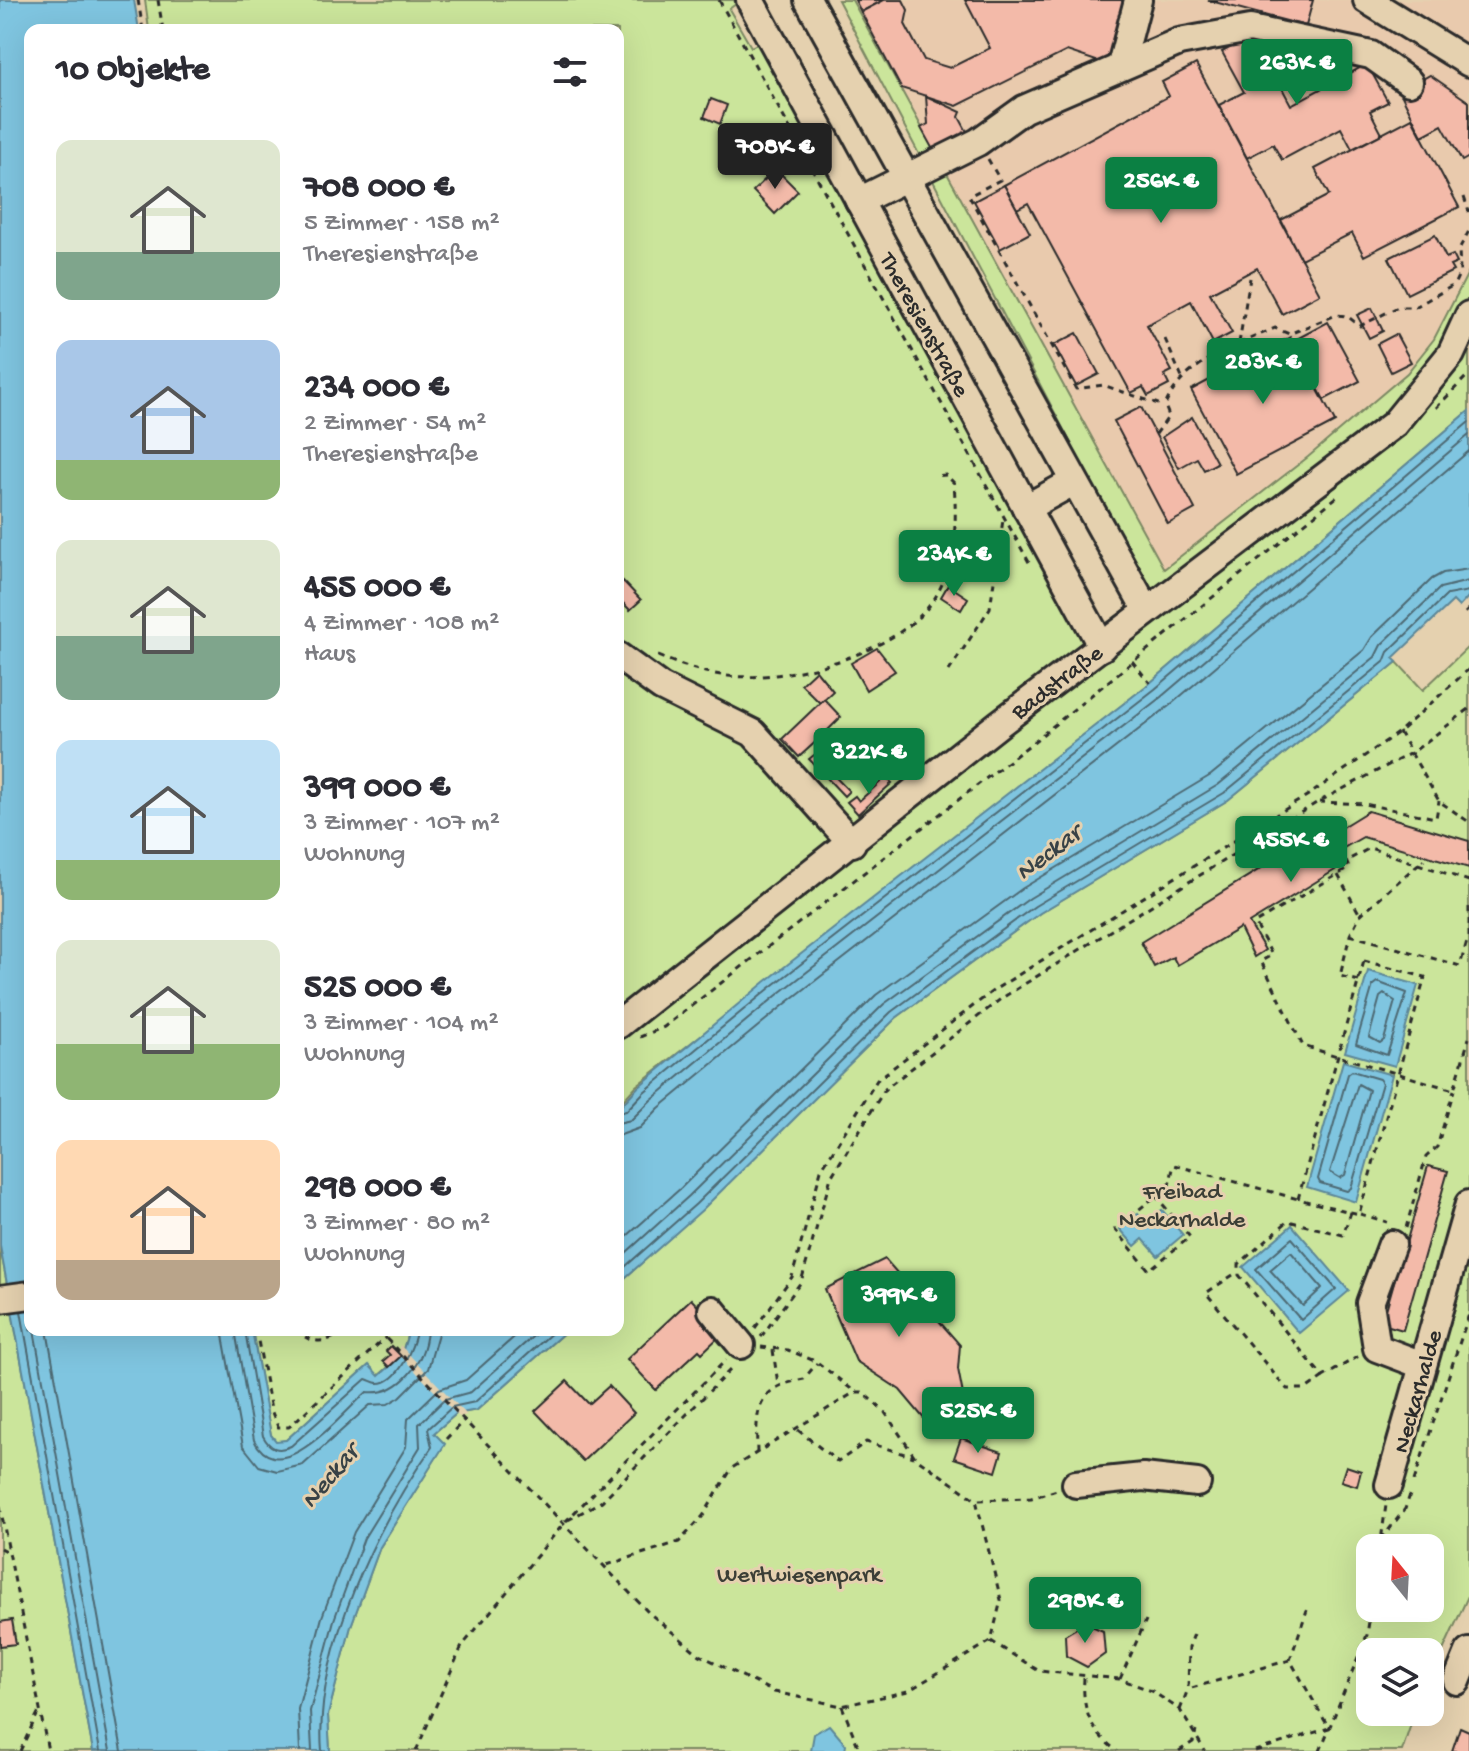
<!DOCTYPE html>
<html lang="de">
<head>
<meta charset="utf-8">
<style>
  :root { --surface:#fff; --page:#f7f7f7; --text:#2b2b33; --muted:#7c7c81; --accent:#0b8043 }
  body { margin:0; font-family:"Gochi Hand",sans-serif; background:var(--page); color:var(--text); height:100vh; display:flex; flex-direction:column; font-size:30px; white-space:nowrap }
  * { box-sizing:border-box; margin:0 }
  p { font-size:26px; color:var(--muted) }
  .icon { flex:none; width:44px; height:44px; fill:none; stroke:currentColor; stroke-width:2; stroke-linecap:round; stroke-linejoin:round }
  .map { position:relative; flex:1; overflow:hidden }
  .side { position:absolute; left:24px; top:24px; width:600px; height:1312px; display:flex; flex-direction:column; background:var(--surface); border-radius:16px; box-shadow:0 8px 32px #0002 }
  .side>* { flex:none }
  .needle { width:52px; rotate:342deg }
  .fabs { position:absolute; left:1356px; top:1534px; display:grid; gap:16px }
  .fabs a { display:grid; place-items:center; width:88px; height:88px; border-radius:16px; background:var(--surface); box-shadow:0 8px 32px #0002; font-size:40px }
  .price { position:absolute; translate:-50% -68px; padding:0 18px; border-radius:8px; background:var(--accent); color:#fff; font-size:26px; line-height:52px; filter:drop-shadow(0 2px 4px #0008) }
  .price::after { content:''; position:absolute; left:50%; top:48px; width:24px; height:18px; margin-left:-12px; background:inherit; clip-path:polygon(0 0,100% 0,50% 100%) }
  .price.on { background:#222; color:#fff }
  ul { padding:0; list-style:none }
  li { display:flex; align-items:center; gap:24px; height:200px; padding:0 32px }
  li span { display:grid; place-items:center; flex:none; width:224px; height:160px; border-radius:16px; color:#555 }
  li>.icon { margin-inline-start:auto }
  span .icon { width:96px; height:96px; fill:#fffc; stroke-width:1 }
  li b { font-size:34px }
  h2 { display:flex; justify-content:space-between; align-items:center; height:96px; padding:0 32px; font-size:34px }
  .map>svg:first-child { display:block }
  .built { fill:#e9caad }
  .green { fill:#cbe59b; stroke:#7b8863; stroke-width:2; fill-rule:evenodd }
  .water { fill:#7fc5e0; stroke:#5d8798; stroke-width:2 }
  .pier { fill:#e5d1af }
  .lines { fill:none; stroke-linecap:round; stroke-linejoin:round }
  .shore { stroke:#4d6973; stroke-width:2 }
  .building { fill:#f3baa9; stroke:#2b2b2b; stroke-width:2 }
  .minor-casing { stroke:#2b2b2b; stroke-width:32 }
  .path { stroke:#2b2b2b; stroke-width:3; stroke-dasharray:6 6; stroke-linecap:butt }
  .minor { stroke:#e5d1af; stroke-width:26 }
  .labels { text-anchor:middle; stroke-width:6; stroke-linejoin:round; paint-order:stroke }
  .street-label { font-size:24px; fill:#2b2b2b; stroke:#e5d1af }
  .park-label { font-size:24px; fill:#3b3e36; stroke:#e5d1af }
  .water-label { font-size:26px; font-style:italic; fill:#384246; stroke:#e5d1af }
</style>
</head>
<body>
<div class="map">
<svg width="1469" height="1751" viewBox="0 0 1469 1751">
  <rect width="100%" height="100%" fill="#e5d1af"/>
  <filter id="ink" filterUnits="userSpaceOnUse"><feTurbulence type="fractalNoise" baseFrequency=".0125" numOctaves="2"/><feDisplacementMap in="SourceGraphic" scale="16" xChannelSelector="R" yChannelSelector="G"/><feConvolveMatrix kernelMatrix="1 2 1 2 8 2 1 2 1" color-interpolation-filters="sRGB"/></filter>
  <g filter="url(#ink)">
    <path class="built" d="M852 0H1469V271L1434 339 1407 373 1378 399 1164 570Z"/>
    <g class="green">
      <path d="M145 0H734L736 4 729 9 751 47 759 43 1084 640 1149 592 838 0H852L1164 569 1308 457 1407 373 1434 339 1469 271V411L1150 683 636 1086 618 1106V30H149Z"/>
      <path d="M1469 646V1594L1430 1679V1652H1370V1712H1415L1402 1751H330L328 1715 351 1626 380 1547 444 1445 434 1433 456 1414 477 1410 567 1330H618V1284L702 1209 896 1018 1040 913 1228 800 1397 662 1423 690ZM1370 1548H1430V1608H1370Z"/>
      <path d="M0 1246 93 1751H0Z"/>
      <path d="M252 1330H409L401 1356 378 1376 368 1366 286 1440 276 1442 271 1435Z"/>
    </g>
    <g class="water">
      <path d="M0 0H134L139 30H30V1330H252L271 1435 276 1441 286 1440 369 1365 379 1376 401 1356 409 1330H567L477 1410 456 1414 434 1433 445 1444 380 1547 351 1626 328 1715 330 1751H93L0 1246Z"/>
      <path d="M1469 411V596L1459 607 1453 601 1393 658 1397 662 1228 800 1040 913 896 1018 702 1210 618 1284V1109L638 1087 765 982 1150 683Z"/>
      <path d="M1368 971 1418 985 1395 1066 1345 1052Z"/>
      <path d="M1343 1061 1392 1075 1356 1202 1307 1187Z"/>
      <path d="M1162 1210 1183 1235 1158 1256 1143 1239 1135 1246 1120 1229 1138 1214 1146 1223Z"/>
      <path d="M1292 1225 1349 1291 1299 1333 1243 1267Z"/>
      <path d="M829 1725 846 1745 845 1751H811L814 1734Z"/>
    </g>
    <path class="pier" d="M400 1345 467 1415 459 1417 398 1353Z"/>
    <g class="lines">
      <g class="shore">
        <path d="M1377 982 1407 993 1387 1055 1356 1044 1373 985Z"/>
        <path d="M1384 994 1395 1001 1384 1040 1380 1043 1369 1037 1380 997Z"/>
        <path d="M1352 1071 1379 1079 1382 1083 1351 1188 1347 1191 1320 1183 1318 1179 1348 1074Z"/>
        <path d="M1358 1084 1369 1090 1345 1175 1340 1178 1330 1172Z"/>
        <path d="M618 1113 626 1111 644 1092 770 988 1155 689 1469 422"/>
        <path d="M618 1123 631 1120 651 1100 776 996 1161 697 1469 435"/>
        <path d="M618 1136 640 1128 659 1108 784 1005 1169 706 1469 451"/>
        <path d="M1292 1238 1336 1289 1301 1320 1256 1269Z"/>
        <path d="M618 1244 681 1188 876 995 1023 888 1211 775 1364 650 1372 637 1432 579 1443 573 1469 569"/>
        <path d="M1291 1252 1322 1288 1303 1306 1270 1270Z"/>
        <path d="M618 1260 689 1196 884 1004 1030 898 1218 785 1375 657 1381 645 1440 588 1469 581"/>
        <path d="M618 1273 696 1204 891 1012 1035 906 1224 793 1384 662 1388 652 1447 595 1469 591"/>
        <path d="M21 1311 100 1751"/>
        <path d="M34 1330 110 1751"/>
        <path d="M47 1330 122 1751"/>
        <path d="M222 1330 243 1446 259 1466 277 1471 303 1465 370 1405 388 1404 400 1397 428 1369 439 1330"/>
        <path d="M235 1330 254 1440C280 1492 341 1414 367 1392 400 1396 425 1362 427 1330"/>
        <path d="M245 1330 263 1436C270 1449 278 1452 291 1446L366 1379C370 1380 374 1383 378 1383 398 1384 415 1345 416 1330"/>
        <path d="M300 1751 298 1709 322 1617 354 1532 406 1447 408 1419 439 1389 466 1380 522 1330"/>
        <path d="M312 1751 310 1711 334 1620 364 1538 420 1447 419 1424 445 1399 471 1392 540 1330"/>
        <path d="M322 1751C314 1655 377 1524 432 1447L428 1429 452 1407 475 1402 555 1330"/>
      </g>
    </g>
    <g class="building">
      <path d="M855 0H884L861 12Z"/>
      <path d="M884 0H903L908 10 905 24 924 60 950 68 990 48 965 0H1127L1108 65 1067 51 957 106 901 88 861 12Z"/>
      <path d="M1207 0H1313L1306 26Z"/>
      <path d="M1254 35 1291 105 1367 64 1388 102 1370 111 1382 134 1352 149 1341 128 1282 160 1273 144 1247 158 1219 105 1244 92 1222 52Z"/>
      <path d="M1196 64 1320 294 1282 314 1257 268 1210 293 1232 333 1213 343 1191 301 1147 325 1172 371 1164 375 1169 385 1148 396 1143 387 1131 393 1028 203 1017 209 1004 185 1169 96 1162 82Z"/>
      <path d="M1430 75 1469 102V157L1462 161 1442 125 1422 136 1400 92Z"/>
      <path d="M926 96 961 112 959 117 971 139 937 157 921 128 928 124Z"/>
      <path d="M711 99 727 105 720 124 704 117Z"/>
      <path d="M1412 118 1459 207 1364 256 1352 233 1301 259 1281 220 1329 195 1315 169Z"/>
      <path d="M776 169 798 191 775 214 753 191Z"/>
      <path d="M1004 185 1030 233 1000 249 974 201Z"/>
      <path d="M1435 235 1446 258 1453 255 1457 263 1450 266 1453 271 1407 294 1389 258Z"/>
      <path d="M1372 308 1383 331 1369 338 1357 315Z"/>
      <path d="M1328 322 1360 381 1324 400 1293 341Z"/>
      <path d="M1077 333 1099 374 1076 386 1054 345Z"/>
      <path d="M1396 334 1411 362 1391 372 1377 344Z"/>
      <path d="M1290 337 1335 422 1236 474 1191 390Z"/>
      <path d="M1141 407 1195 509 1168 524 1114 421Z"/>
      <path d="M1192 417 1217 463 1204 470 1197 458 1179 468 1162 437Z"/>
      <path d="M623 581 641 600 630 610 618 598V586Z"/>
      <path d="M948 585 968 598 961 610 941 597Z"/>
      <path d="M877 648 895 671 866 690 851 663Z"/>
      <path d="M816 670 833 691 820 703 801 684Z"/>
      <path d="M824 699 841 717 824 734 828 738 824 742 820 738 799 757 782 739Z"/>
      <path d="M814 755 849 791 844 796 809 759Z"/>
      <path d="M886 777 892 783 858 814 847 802 855 796 859 801Z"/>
      <path d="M1368 811 1469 841V868L1363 837 1333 854 1340 867 1249 923 1265 950 1254 957 1240 928 1177 965 1173 957 1154 967 1141 942 1338 821 1342 827Z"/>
      <path d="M1428 1166 1448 1171 1403 1330 1382 1324 1400 1261 1395 1260 1399 1246 1405 1247Z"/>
      <path d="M885 1259 960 1345 958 1369 965 1405 926 1421 900 1390 856 1361 825 1289Z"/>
      <path d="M691 1299 723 1333 702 1353 699 1350 656 1390 627 1359Z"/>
      <path d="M391 1346 401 1356 389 1367 383 1361 390 1355 386 1351Z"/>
      <path d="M567 1381 589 1404 609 1386 634 1413 583 1461 535 1411Z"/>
      <path d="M961 1438 1002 1452 996 1472 954 1458Z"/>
      <path d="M1346 1466 1361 1471 1357 1486 1341 1481Z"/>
      <path d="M12 1620 16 1644 0 1646V1622Z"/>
      <path d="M1085 1623 1103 1631 1104 1642 1105 1654 1087 1667 1066 1656 1065 1635Z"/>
      <path d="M1460 1727 1469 1731V1751H1452Z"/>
    </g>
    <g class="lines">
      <defs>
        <g id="minor">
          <path d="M750 0 1102 647"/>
          <path d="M808 0 1147 611"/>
          <path d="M1367 0 1469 63"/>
          <path d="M1121 65 1138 0"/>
          <path d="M859 201 978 142 1024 109 1179 42 1250 29 1371 55 1409 82"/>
          <path d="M1026 508 1073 482"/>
          <path d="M618 656 661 687 753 733 852 843"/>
          <path d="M618 1025 999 724 1394 424 1451 354 1469 315"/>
          <path d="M1392 1244 1370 1303 1377 1348 1422 1365"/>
          <path d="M0 1299 30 1295"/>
          <path d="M712 1310 741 1345"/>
          <path d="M1076 1484 1143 1477 1197 1483"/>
          <path d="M1389 1485 1469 1204"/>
          <path d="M1457 1681 1469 1652"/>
        </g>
      </defs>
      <use href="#minor" class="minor-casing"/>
      <g class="path">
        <path d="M138 0 143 30"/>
        <path d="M158 0 163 30"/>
        <path d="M719 0 1030 564"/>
        <path d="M988 159 1000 180 969 196 1076 389 1103 385 1164 406"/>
        <path d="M1464 197 1469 212"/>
        <path d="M1165 339 1182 378"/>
        <path d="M1239 343 1251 272"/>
        <path d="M1436 408 1469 374"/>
        <path d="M1156 434 1169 416 1165 406C1182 363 1235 346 1275 328L1289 334 1336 315 1347 316 1360 326 1398 307H1415L1454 285 1460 272 1459 249 1469 231"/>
        <path d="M1465 613 1469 609"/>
        <path d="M658 656C680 665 703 673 728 676 790 682 902 653 936 596 956 561 957 522 954 483L946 475 935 476"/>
        <path d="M1132 661 1150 683"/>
        <path d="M949 671 990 608 1003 520"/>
        <path d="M1399 732 1439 801 1469 822"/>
        <path d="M1319 802 1364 804 1436 818 1439 801"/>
        <path d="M1338 875 1359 913"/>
        <path d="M1469 881 1370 848 1346 861 1349 868 1255 923 1272 955 1261 961 1303 1046 1454 1090 1469 1038"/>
        <path d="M1469 907V943"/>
        <path d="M1350 935 1460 966 1467 941"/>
        <path d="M1364 961 1425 977 1359 1214 1298 1199Z"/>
        <path d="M1359 981 1340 976 1350 935 1360 915 1424 859"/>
        <path d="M640 1037 664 1027 1032 743 1338 496"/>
        <path d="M1155 1195 1190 1237 1149 1270 1115 1229 1169 1185 1174 1165 1298 1199"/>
        <path d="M1351 1212 1343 1235 1288 1221 1239 1264V1275L1323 1377 1359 1356"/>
        <path d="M1360 1214 1387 1222"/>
        <path d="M1406 1228 1426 1157 1437 1147 1454 1090"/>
        <path d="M1233 1275 1206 1293 1287 1389H1306L1323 1377"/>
        <path d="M755 1328 792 1277 821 1170 877 1080 994 990 1313 792 1399 732 1469 669"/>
        <path d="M256 1330 271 1410 278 1427H289L386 1337"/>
        <path d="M295 1330C315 1346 326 1343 347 1330"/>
        <path d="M378 1330 648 1612 700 1655 774 1692 842 1706 908 1691 991 1641 1001 1600 976 1500"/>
        <path d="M761 1337 801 1282 831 1177 885 1089 1002 998 1318 802 1413 752 1469 709"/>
        <path d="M761 1347 788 1350 817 1362 855 1392H862L884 1411 915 1457 976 1500 1031 1498 1057 1490"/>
        <path d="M773 1350 778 1384"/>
        <path d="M798 1430 838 1462 866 1442 914 1457"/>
        <path d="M446 1439 465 1419"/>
        <path d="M757 1453C756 1409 755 1388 804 1379L817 1363"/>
        <path d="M1414 1481 1469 1314"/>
        <path d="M0 1506 48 1751"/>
        <path d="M568 1520 602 1501 734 1366"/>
        <path d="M1381 1540 1405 1509 1411 1492"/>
        <path d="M0 1548 9 1553"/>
        <path d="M1380 1548 1386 1505"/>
        <path d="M607 1565 679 1542 703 1516 732 1468 855 1392"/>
        <path d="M1194 1634 1189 1647 1188 1689 1290 1660"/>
        <path d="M991 1641 1039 1671 1120 1679 1152 1691 1180 1710 1205 1751"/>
        <path d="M1084 1678C1082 1710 1090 1731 1117 1751"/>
        <path d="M1120 1679 1146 1620"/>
        <path d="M842 1706 860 1751"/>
        <path d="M1180 1710 1188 1689"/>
        <path d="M20 1751 39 1711"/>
        <path d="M416 1751 462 1646 565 1522 726 1360"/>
        <path d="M1179 1751 1193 1742 1196 1731"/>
        <path d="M1255 1751 1329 1728 1290 1660 1307 1610"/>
        <path d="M1320 1751 1367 1635 1371 1608"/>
      </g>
      <use href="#minor" class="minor"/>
    </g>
  </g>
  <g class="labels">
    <g class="street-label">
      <text transform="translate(926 324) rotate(61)" y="8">Theresienstraße</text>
      <text transform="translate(1056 681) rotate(-37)" y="8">Badstraße</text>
      <text transform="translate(1416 1391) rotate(-74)" y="8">Neckarhalde</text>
    </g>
    <g class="park-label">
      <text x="1182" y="1198">Freibad<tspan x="1182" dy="28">Neckarhalde</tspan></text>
      <text x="799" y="1581">Wertwiesenpark</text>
    </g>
    <g class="water-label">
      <text transform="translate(1047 851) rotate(-37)" y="9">Neckar</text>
      <text transform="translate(328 1475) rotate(-50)" y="9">Neckar</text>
    </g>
  </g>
</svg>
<div class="fabs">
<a><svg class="needle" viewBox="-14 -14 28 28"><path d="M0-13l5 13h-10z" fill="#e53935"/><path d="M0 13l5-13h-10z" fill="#7c7c81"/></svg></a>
<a><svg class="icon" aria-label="layers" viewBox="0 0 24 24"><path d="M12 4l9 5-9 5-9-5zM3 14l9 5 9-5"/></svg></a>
</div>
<b class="price" style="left:1297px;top:107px">263K €</b>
<b class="price on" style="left:775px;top:191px">708K €</b>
<b class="price" style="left:1161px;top:225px">256K €</b>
<b class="price" style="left:1263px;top:406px">283K €</b>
<b class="price" style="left:954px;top:598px">234K €</b>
<b class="price" style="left:869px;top:796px">322K €</b>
<b class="price" style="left:1291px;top:884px">455K €</b>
<b class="price" style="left:899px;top:1339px">399K €</b>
<b class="price" style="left:978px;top:1455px">525K €</b>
<b class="price" style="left:1085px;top:1645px">298K €</b>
<section class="side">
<h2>10 Objekte<svg class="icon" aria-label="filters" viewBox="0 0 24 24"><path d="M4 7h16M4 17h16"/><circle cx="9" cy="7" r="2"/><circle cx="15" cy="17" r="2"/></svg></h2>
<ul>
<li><span style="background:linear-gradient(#dfe7d0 70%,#7fa58c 0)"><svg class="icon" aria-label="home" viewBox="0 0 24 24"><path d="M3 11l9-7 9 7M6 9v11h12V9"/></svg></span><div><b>708 000 €</b><p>5 Zimmer · 158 m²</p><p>Theresienstraße</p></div></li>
<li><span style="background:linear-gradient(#a9c7e8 75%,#8fb573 0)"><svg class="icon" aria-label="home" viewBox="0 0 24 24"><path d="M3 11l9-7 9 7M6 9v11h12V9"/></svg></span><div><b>234 000 €</b><p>2 Zimmer · 54 m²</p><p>Theresienstraße</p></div></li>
<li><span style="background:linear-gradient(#dfe7d0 60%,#7fa58c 0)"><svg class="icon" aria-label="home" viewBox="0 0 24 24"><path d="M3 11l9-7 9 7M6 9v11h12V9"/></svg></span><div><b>455 000 €</b><p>4 Zimmer · 108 m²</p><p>Haus</p></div></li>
<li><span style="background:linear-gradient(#bfe0f5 75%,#8fb573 0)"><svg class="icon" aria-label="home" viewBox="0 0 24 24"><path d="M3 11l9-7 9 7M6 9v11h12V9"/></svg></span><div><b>399 000 €</b><p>3 Zimmer · 107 m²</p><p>Wohnung</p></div></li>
<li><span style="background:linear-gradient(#dfe7d0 65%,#8fb573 0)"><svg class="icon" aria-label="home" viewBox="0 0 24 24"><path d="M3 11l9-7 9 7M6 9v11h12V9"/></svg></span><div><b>525 000 €</b><p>3 Zimmer · 104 m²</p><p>Wohnung</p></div></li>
<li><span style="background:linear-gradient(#ffd9b3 75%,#b9a48a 0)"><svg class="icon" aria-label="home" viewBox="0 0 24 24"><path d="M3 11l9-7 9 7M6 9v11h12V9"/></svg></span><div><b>298 000 €</b><p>3 Zimmer · 80 m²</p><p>Wohnung</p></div></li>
</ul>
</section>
</div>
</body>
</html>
